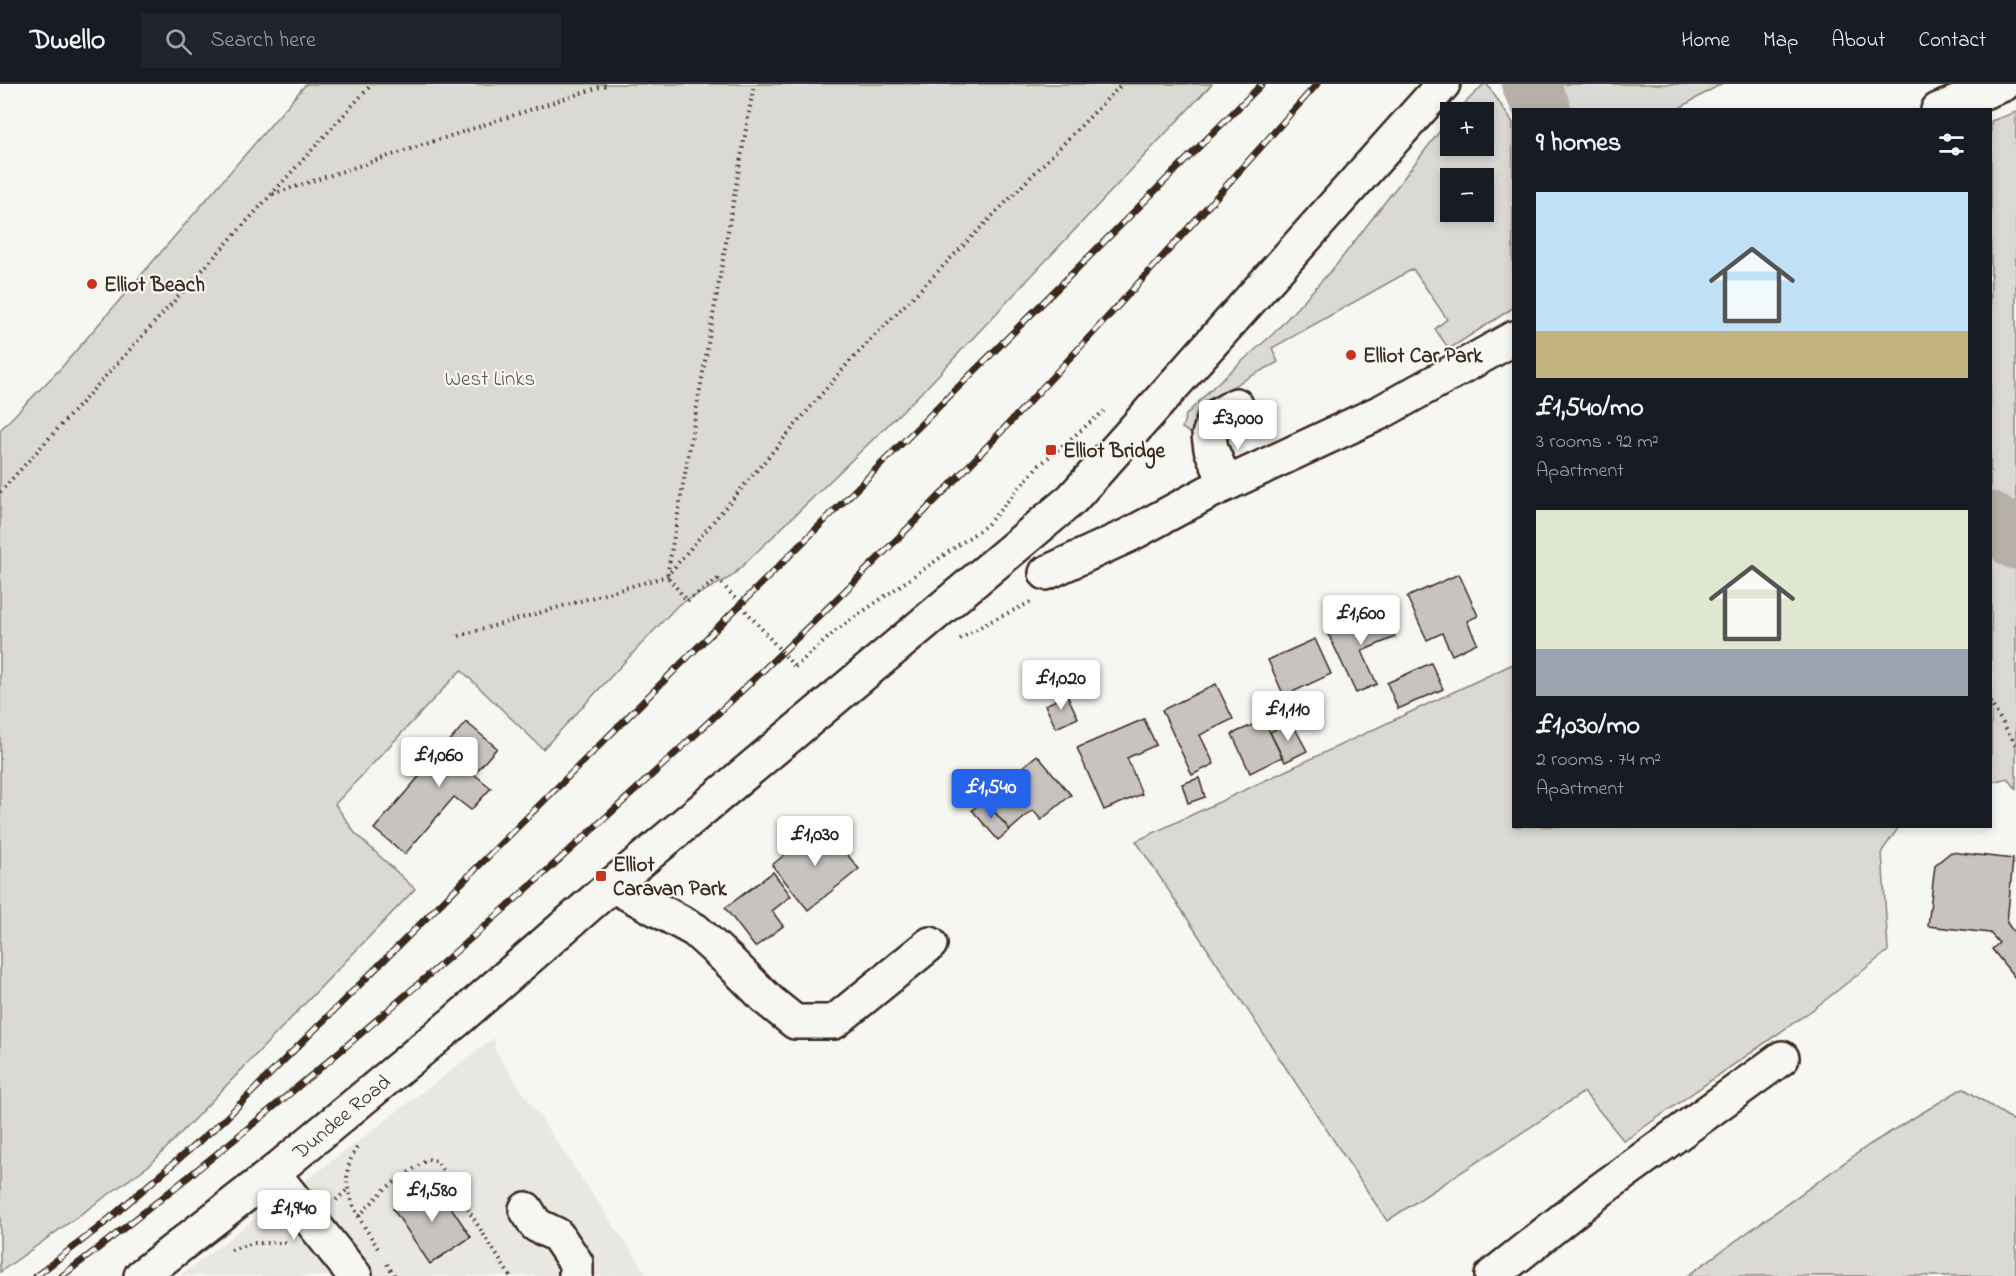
<!DOCTYPE html>
<html lang="en">
<head>
<meta charset="utf-8">
<style>
  :root { --surface:#171b24; --page:#20242c; --text:#f1f3f6; --muted:#9ea1a6; --line:#363941; --accent:#2563eb }
  body { margin:0; font-family:"Indie Flower",sans-serif; background:var(--page); color:var(--text); height:100vh; display:flex; flex-direction:column; font-size:22px; white-space:nowrap }
  * { box-sizing:border-box; margin:0 }
  p { font-size:20px; color:var(--muted) }
  .icon { flex:none; width:33px; height:33px; fill:none; stroke:currentColor; stroke-width:2; stroke-linecap:round; stroke-linejoin:round }
  .map { position:relative; flex:1; overflow:hidden }
  .details { position:absolute; left:1512px; top:24px; width:480px; height:720px; display:flex; flex-direction:column; background:var(--surface); border-radius:0px; box-shadow:0 3px 9px #0003 }
  .details>* { flex:none }
  .controls { position:absolute; left:1440px; top:18px; display:grid; gap:12px }
  .controls a { display:grid; place-items:center; width:54px; height:54px; border-radius:0px; background:var(--surface); box-shadow:0 3px 9px #0003; font-size:30px }
  .price { position:absolute; translate:-50% -51px; padding:0 14px; border-radius:6px; background:#fff; color:#222; font-size:20px; line-height:39px; filter:drop-shadow(0 2px 3px #0008) }
  .price::after { content:''; position:absolute; left:50%; top:36px; width:18px; height:14px; margin-left:-9px; background:inherit; clip-path:polygon(0 0,100% 0,50% 100%) }
  .price.on { background:var(--accent); color:#fff }
  ul { padding:0; list-style:none }
  li { display:grid; align-content:center; gap:12px; height:318px; padding:0 24px }
  li span { display:grid; place-items:center; height:186px; border-radius:0px; color:#555 }
  li>.icon { margin-inline-start:auto }
  span .icon { width:108px; height:108px; fill:#fffc; stroke-width:1 }
  li b { font-size:26px }
  h2 { display:flex; justify-content:space-between; align-items:center; height:72px; padding:0 24px; font-size:26px }
  header { display:flex; align-items:center; gap:36px; box-sizing:border-box; height:84px; padding:0 30px; background:var(--surface); border-bottom:2px solid var(--line) }
  header strong { font-size:28px }
  nav { display:flex; gap:33px; margin-inline-start:auto; font-size:21px }
  .search { width:420px; height:54px; background:var(--page); display:flex; align-items:center; gap:15px; box-sizing:border-box; padding:0 21px; border-radius:0px; color:var(--muted); font-size:22px }
  .map>svg:first-child { display:block }
  .built { fill:#e8e7e2 }
  .green { fill:#dad9d3; stroke:#8a8278; stroke-width:1.5; fill-rule:evenodd }
  .lines { fill:none; stroke-linecap:round; stroke-linejoin:round }
  .river { stroke:#b6b0a9; stroke-width:57 }
  .building { fill:#c8c3be; stroke:#3b2a1e; stroke-width:1.5 }
  .minor-casing { stroke:#3b2a1e; stroke-width:38 }
  .major-casing { stroke:#3b2a1e; stroke-width:38 }
  .path { stroke:#3b2a1e; stroke-width:4; stroke-dasharray:1.5 4.5; stroke-linecap:butt }
  .minor { stroke:#f6f6f2; stroke-width:33 }
  .major { stroke:#f6f6f2; stroke-width:33 }
  .rail-casing { stroke:#3b2a1e; stroke-width:7 }
  .rail { stroke:#f6f6f2; stroke-width:4.5; stroke-dasharray:14; stroke-linecap:butt }
  .path-bridge { stroke:#3b2a1e; stroke-width:4; stroke-dasharray:1.5 4.5; stroke-linecap:butt }
  .poi-dot { fill:#c8321e; stroke:#f6f6f2; stroke-width:2 }
  .labels { text-anchor:middle; stroke-width:4.5; stroke-linejoin:round; paint-order:stroke }
  .poi-label { font-size:21px; font-weight:bold; fill:#3b2a1e; stroke:#f6f6f2; text-anchor:start }
  .park-label { font-size:21px; fill:#63564b; stroke:#f6f6f2 }
  .street-label { font-size:21px; fill:#3b2a1e; stroke:#f6f6f2 }
</style>
</head>
<body>
<header>
<strong>Dwello</strong>
<div class="search"><svg class="icon" aria-label="search" viewBox="0 0 24 24"><circle cx="10" cy="10" r="6"/><path d="M15 15l6 6"/></svg>Search here</div>
<nav><a>Home</a><a>Map</a><a>About</a><a>Contact</a></nav>
</header>
<div class="map">
<svg width="2016" height="1192" viewBox="0 0 2016 1192">
  <rect width="100%" height="100%" fill="#f6f6f2"/>
  <filter id="ink" filterUnits="userSpaceOnUse"><feTurbulence type="fractalNoise" baseFrequency=".0167" numOctaves="2"/><feDisplacementMap in="SourceGraphic" scale="12" xChannelSelector="R" yChannelSelector="G"/><feConvolveMatrix kernelMatrix="1 2 1 2 8 2 1 2 1" color-interpolation-filters="sRGB"/></filter>
  <g filter="url(#ink)">
    <path class="built" d="M494 954 495 967 648 1192H180Z"/>
    <g class="green">
      <path d="M306 0H1212L926 304 731 493 678 521 543 665 461 586 335 720 355 749 415 805 151 1080 0 1188V346L61 284Z"/>
      <path d="M1484 0H1487L1513 39V224L1449 265 1435 245 1447 235 1413 185 1272 264 1278 278C1251 293 1216 307 1198 333 1195 338 1194 345 1193 351L1182 344 1186 331 1214 302 1273 250 1337 180 1450 34V62H1484V28H1456ZM1450 94H1484V128H1450Z"/>
      <path d="M1550 0H1721L1678 25H1562Z"/>
      <path d="M2016 28V465L2006 455 1990 446 1991 37Z"/>
      <path d="M1991 458 2016 483V705L2008 694 1991 698Z"/>
      <path d="M1513 580 1514 742 1899 743 1882 767 1888 867 1815 924 1624 1057 1584 1008 1387 1137 1136 757Z"/>
      <path d="M1963 1004 2016 1038V1192H1687L1869 1061Z"/>
    </g>
    <g class="lines">
      <g class="river">
        <path d="M1530 0 1543 26"/>
        <path d="M1990 436 2002 443 2016 457"/>
      </g>
    </g>
    <g class="building">
      <path d="M1459 490 1478 532 1467 537 1477 559 1452 571 1442 549 1427 556 1407 513Z"/>
      <path d="M1382 524 1395 553 1362 567 1377 600 1356 609 1328 549Z"/>
      <path d="M1315 555 1331 590 1284 612 1268 576Z"/>
      <path d="M1431 579 1443 605 1398 625 1387 599Z"/>
      <path d="M1216 600 1233 635 1200 651 1214 680 1192 691 1162 626Z"/>
      <path d="M1067 611 1078 634 1056 644 1045 621Z"/>
      <path d="M1144 635 1156 661 1127 674 1142 710 1104 726 1077 664Z"/>
      <path d="M1264 636 1282 673 1250 689 1232 650Z"/>
      <path d="M1291 637 1307 667 1285 678 1270 648Z"/>
      <path d="M466 638 497 664 474 690 491 704 471 726 454 713 405 770 374 745Z"/>
      <path d="M1037 671 1071 711 1041 736 1033 726 1010 746 984 716Z"/>
      <path d="M1199 694 1205 713 1188 719 1182 700Z"/>
      <path d="M984 716 1010 746 998 756 972 726Z"/>
      <path d="M822 740 859 785 808 826 772 781Z"/>
      <path d="M1951 768 2013 775 2007 839 2013 847 2016 845V895L1992 865 1999 859 1990 849 1928 842 1935 781Z"/>
      <path d="M773 788 791 812 772 827 783 842 755 863 725 824Z"/>
      <path d="M434 1098 471 1153 430 1180 393 1125Z"/>
    </g>
    <g class="lines">
      <defs>
        <g id="minor">
          <path d="M1938 26 2004 0"/>
          <path d="M1226 400 1211 365 1209 351 1215 333 1236 321"/>
          <path d="M1046 489 1129 451 1207 409 1383 327 1514 254"/>
          <path d="M612 801 695 846 728 876 769 917 795 938H834L930 860"/>
          <path d="M273 1089 355 1192"/>
          <path d="M526 1125 536 1141 557 1151 576 1179V1192"/>
          <path d="M1492 1192 1599 1107 1782 974"/>
        </g>
        <g id="major">
          <path id="s1" d="M141 1192 273 1089 456 937 612 801 1072 415 1443 0"/>
        </g>
      </defs>
      <use href="#minor" class="minor-casing"/>
      <use href="#major" class="major-casing"/>
      <g class="path">
        <path d="M273 110 609 0"/>
        <path d="M0 408 372 0"/>
        <path d="M718 495 687 517 667 492 754 0"/>
        <path d="M459 552 667 492 849 278 1122 0"/>
        <path d="M960 555 985 540 1033 517"/>
        <path d="M795 583 838 545 987 441 1037 383 1104 327"/>
        <path d="M1990 618 2016 661"/>
        <path d="M357 1064C332 1099 360 1135 379 1166"/>
        <path d="M336 1116 348 1105"/>
        <path d="M359 1132 386 1104 428 1075 437 1077 510 1192"/>
        <path d="M231 1166 253 1159H285L288 1162"/>
        <path d="M387 1180 395 1192"/>
      </g>
      <use href="#minor" class="minor"/>
      <use href="#major" class="major"/>
      <defs>
        <g id="rail">
          <path d="M36 1192 102 1141 225 1035 1262 0"/>
          <path d="M62 1192C217 1074 365 948 511 819 652 693 790 564 922 430 1058 291 1188 145 1317 0"/>
        </g>
      </defs>
      <use href="#rail" class="rail-casing"/>
      <use href="#rail" class="rail"/>
      <path class="path-bridge" d="M718 495 795 583"/>
    </g>
  </g>
  <g class="poi-dot">
    <circle cx="92" cy="200" r="6"/>
    <circle cx="1351" cy="271" r="6"/>
    <rect x="1045" y="360" width="12" height="12" rx="3"/>
    <rect x="595" y="786" width="12" height="12" rx="3"/>
  </g>
  <g class="labels">
    <g class="poi-label">
      <text x="104" y="207">Elliot Beach</text>
      <text x="1363" y="278">Elliot Car Park</text>
      <text x="1063" y="373">Elliot Bridge</text>
      <text x="613" y="787">Elliot<tspan x="613" dy="24">Caravan Park</tspan></text>
    </g>
    <g class="park-label">
      <text x="490" y="301">West Links</text>
    </g>
    <g class="street-label">
      <text dy="7" stroke="none"><textPath href="#s1" startOffset="256">Dundee Road</textPath></text>
    </g>
  </g>
</svg>
<div class="controls">
<a>+</a>
<a>−</a>
</div>
<b class="price" style="left:1238px;top:367px">£3,000</b>
<b class="price" style="left:1361px;top:562px">£1,600</b>
<b class="price" style="left:1061px;top:627px">£1,020</b>
<b class="price" style="left:1288px;top:658px">£1,110</b>
<b class="price" style="left:439px;top:704px">£1,060</b>
<b class="price on" style="left:991px;top:736px">£1,540</b>
<b class="price" style="left:815px;top:783px">£1,030</b>
<b class="price" style="left:432px;top:1139px">£1,580</b>
<b class="price" style="left:294px;top:1157px">£1,940</b>
<section class="details">
<h2>9 homes<svg class="icon" aria-label="filters" viewBox="0 0 24 24"><path d="M4 7h16M4 17h16"/><circle cx="9" cy="7" r="2"/><circle cx="15" cy="17" r="2"/></svg></h2>
<ul>
<li><span style="background:linear-gradient(#bfe0f5 75%,#c2b280 0)"><svg class="icon" aria-label="home" viewBox="0 0 24 24"><path d="M3 11l9-7 9 7M6 9v11h12V9"/></svg></span><div><b>£1,540/mo</b><p>3 rooms · 92 m²</p><p>Apartment</p></div></li>
<li><span style="background:linear-gradient(#dfe7d0 75%,#9aa5b1 0)"><svg class="icon" aria-label="home" viewBox="0 0 24 24"><path d="M3 11l9-7 9 7M6 9v11h12V9"/></svg></span><div><b>£1,030/mo</b><p>2 rooms · 74 m²</p><p>Apartment</p></div></li>
</ul>
</section>
</div>
</body>
</html>
